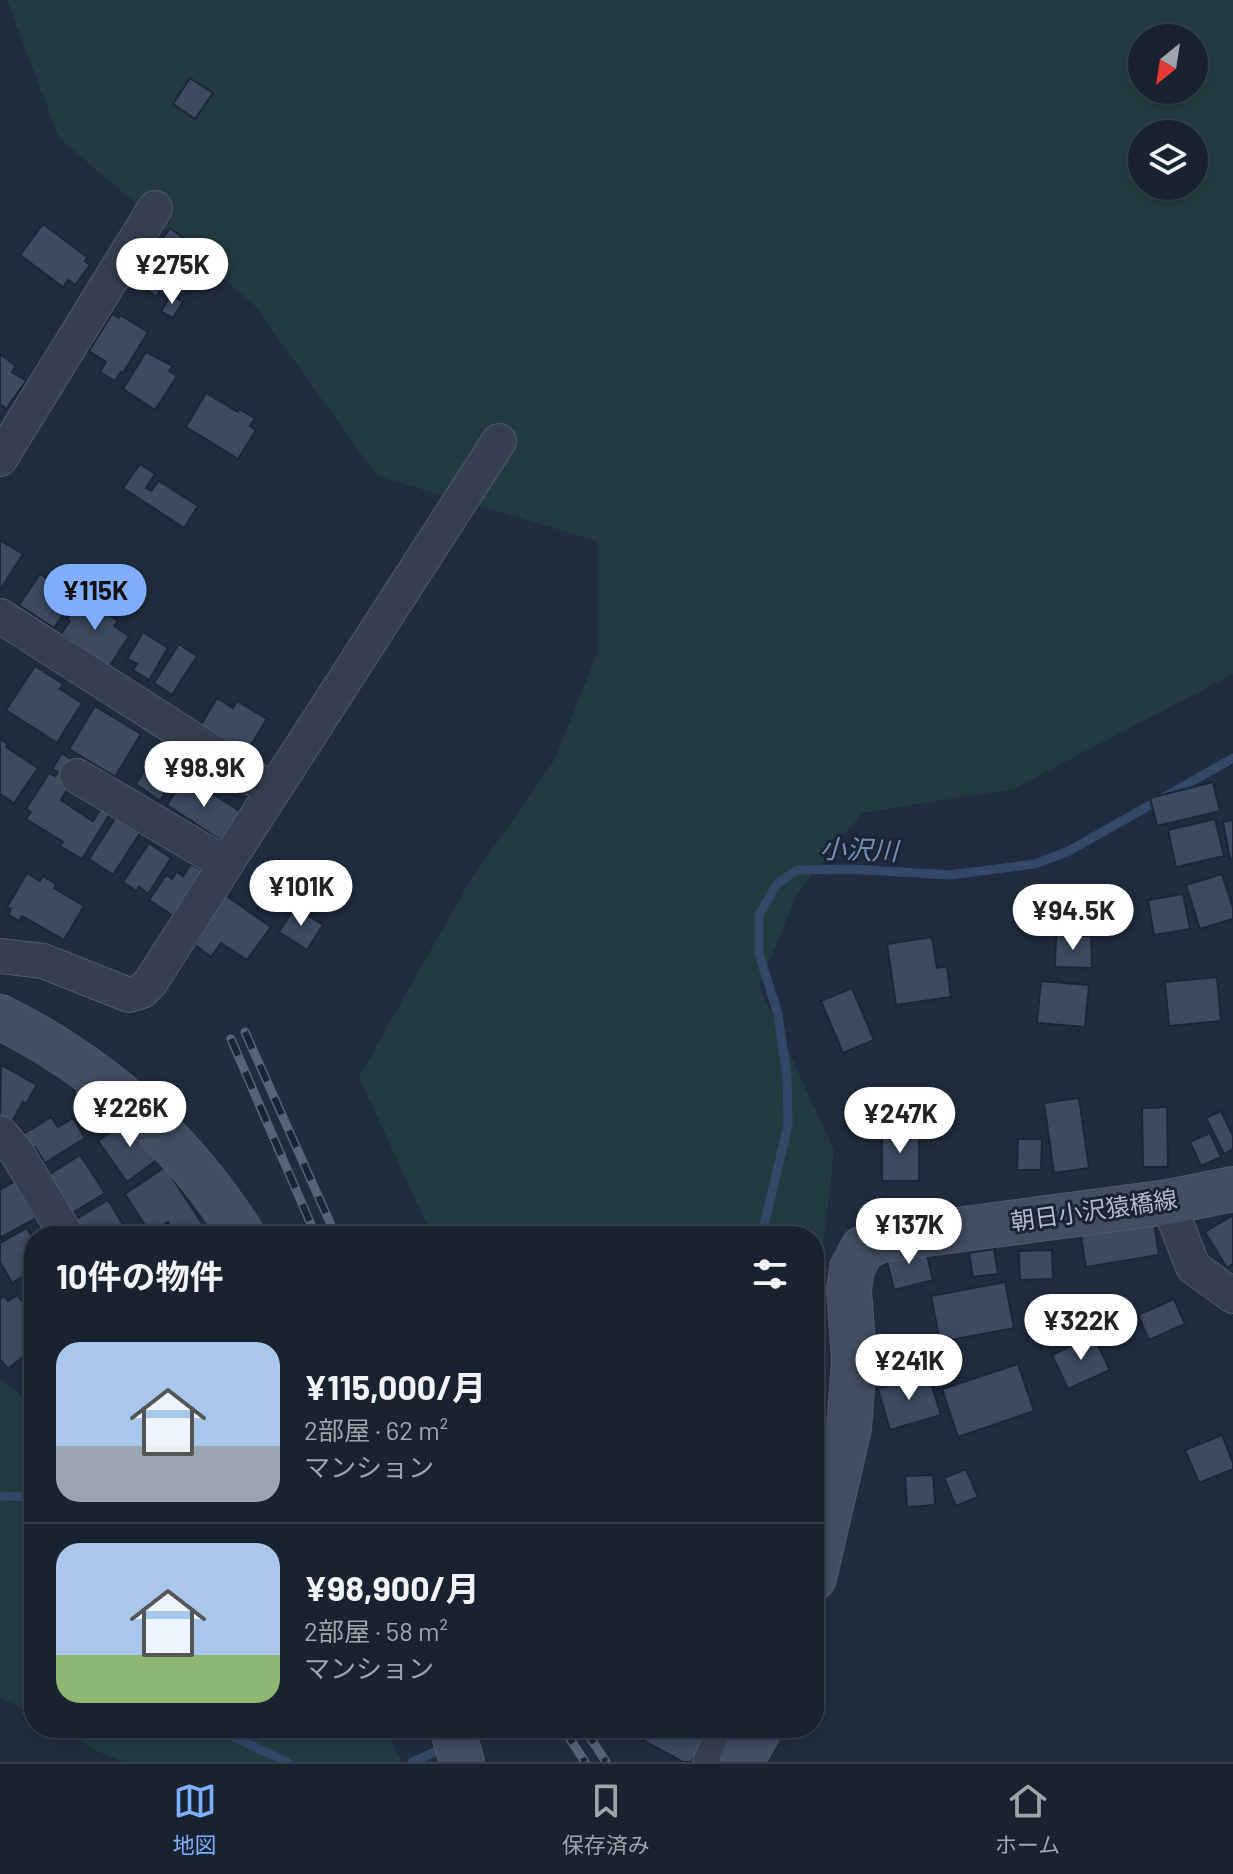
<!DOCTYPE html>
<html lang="ja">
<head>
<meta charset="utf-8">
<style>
  :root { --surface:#19222f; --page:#222a37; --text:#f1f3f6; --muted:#9fa4aa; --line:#373f4b; --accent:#81adff }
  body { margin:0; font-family:Barlow,"Noto Sans JP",sans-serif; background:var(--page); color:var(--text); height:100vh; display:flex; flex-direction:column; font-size:30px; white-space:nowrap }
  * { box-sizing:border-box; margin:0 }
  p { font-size:26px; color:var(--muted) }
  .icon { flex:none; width:44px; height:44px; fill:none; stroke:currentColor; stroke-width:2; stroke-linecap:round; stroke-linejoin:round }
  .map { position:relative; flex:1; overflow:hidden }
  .side { position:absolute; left:24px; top:1226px; width:800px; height:512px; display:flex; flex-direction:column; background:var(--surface); border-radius:32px; box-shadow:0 4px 12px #0003,0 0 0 2px var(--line) }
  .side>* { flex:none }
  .needle { width:52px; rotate:210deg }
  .controls { position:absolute; left:1128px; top:24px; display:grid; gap:16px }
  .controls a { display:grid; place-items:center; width:80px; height:80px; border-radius:50%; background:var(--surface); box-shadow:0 4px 12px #0003,0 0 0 2px var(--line); font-size:40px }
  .price { position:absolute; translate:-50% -68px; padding:0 18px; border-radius:28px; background:#fff; color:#222; font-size:26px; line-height:52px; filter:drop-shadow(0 2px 4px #0008) }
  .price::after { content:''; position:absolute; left:50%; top:48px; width:24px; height:18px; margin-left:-12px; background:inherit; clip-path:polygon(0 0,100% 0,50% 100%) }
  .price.current { background:var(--accent); color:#111 }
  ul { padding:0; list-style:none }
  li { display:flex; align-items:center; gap:24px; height:200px; padding:0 32px }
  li+li { border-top:2px solid var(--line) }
  li span { display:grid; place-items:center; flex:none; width:224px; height:160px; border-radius:24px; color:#555 }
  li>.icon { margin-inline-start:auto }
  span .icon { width:96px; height:96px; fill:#fffc; stroke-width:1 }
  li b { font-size:34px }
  h2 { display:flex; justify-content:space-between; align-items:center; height:96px; padding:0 32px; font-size:34px }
  .tab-bar { display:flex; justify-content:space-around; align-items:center; height:112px; border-top:2px solid var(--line); background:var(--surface); font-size:22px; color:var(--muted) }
  .tab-bar a { display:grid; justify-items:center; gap:4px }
  .tab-bar .current { color:var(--accent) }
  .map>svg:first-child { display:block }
  .green { fill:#233b40; fill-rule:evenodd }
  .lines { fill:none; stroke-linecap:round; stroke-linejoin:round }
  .stream { stroke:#344767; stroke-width:9 }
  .building { fill:#3d4a5f; stroke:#1d2635; stroke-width:2 }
  .minor-casing { stroke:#515a69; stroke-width:36 }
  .secondary-casing { stroke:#515a69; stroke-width:46 }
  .minor { stroke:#363f4f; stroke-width:34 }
  .secondary { stroke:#434e62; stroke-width:44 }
  .rail-casing { stroke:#576376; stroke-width:9 }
  .rail { stroke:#1b2433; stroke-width:6; stroke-dasharray:18; stroke-linecap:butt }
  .labels { text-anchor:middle; stroke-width:6; stroke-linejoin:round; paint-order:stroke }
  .street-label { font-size:24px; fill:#b1baca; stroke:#1b2433 }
  .water-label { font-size:26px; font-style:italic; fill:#768eb4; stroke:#1b2433 }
</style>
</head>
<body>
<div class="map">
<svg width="1233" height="1762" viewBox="0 0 1233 1762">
  <rect width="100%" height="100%" fill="#212d3f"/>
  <g class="green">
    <path d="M7 0H1233V674L1013 789 862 813 797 894 759 986 834 1151 814 1324V1236H432L359 1077 470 881 554 761 598 651V541L377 476 255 306 59 138ZM1142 38H1194V90H1142ZM1142 134H1194V186H1142Z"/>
    <path d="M0 1380 34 1404V1716L0 1697Z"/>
    <path d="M56 1728H387L401 1762H123L105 1755Z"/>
  </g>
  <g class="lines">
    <g class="stream">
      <path d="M759 1236 765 1221 788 1125 787 1077 778 1014 759 954V915L777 884 797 870 850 869 949 875 1035 864 1069 851 1233 758"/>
      <path d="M0 1496 34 1497"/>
      <path d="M215 1728 287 1762"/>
      <path d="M412 1762 444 1748"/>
    </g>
  </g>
  <g class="building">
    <path d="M190 78 213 93 195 119 173 104Z"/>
    <path d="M43 224 87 257 85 261 90 265 75 285 68 280 63 287 20 255Z"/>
    <path d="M170 228 193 245 156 297 133 279Z"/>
    <path d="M171 294 183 302 173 318 161 312Z"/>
    <path d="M112 314 119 318 120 315 148 332 123 373 121 372 115 381 100 372 106 362 89 351Z"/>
    <path d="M146 352 173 366 169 371 177 376 155 410 123 389Z"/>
    <path d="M0 354 16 366 12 372 26 381 6 409 0 404Z"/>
    <path d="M206 393 238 412 239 409 255 418 250 426 256 430 238 459 186 427Z"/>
    <path d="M140 464 155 474 146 488 151 491 159 481 198 506 184 528 123 488Z"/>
    <path d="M0 540 23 554 0 590Z"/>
    <path d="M40 574 75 597 54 628 19 605Z"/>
    <path d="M82 596 118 621 114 626 129 636 109 667 61 634 70 621 67 619Z"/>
    <path d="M143 632 168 648 149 680 133 670 137 664 127 659Z"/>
    <path d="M179 644 197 656 172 695 154 683Z"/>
    <path d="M35 666 63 684 60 689 82 703 57 743 6 710Z"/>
    <path d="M217 698 233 708 237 701 267 719 244 756 199 728Z"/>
    <path d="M95 706 141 734 115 777 69 749Z"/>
    <path d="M0 739 8 744 6 747 38 768 14 803 0 794Z"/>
    <path d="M161 745 185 761 160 801 136 784Z"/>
    <path d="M62 753 76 763 71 783 61 800 93 821 102 807 111 812 82 859 60 846 63 842 26 819 31 812 26 809 49 773 55 776 58 772 52 769Z"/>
    <path d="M185 776 241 812 222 841 167 805Z"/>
    <path d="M1213 782 1220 811 1157 826 1150 798Z"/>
    <path d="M116 817 140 833 113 875 89 859Z"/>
    <path d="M1215 819 1224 856 1176 867 1168 830Z"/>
    <path d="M1233 820V858L1230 859 1223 822Z"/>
    <path d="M149 843 171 858 148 894 139 887 136 891 123 882Z"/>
    <path d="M191 864 203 871 173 916 149 900 166 875 172 879 177 871 183 876Z"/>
    <path d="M27 873 40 881 43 876 56 884 54 888 84 906 64 940 22 916 19 921 8 914 11 909 7 907Z"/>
    <path d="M1222 874 1233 908V919L1200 929 1186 885Z"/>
    <path d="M224 894 271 927 247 960 221 943 211 957 195 945 199 938 195 935Z"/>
    <path d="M1183 894 1190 929 1154 935 1148 900Z"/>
    <path d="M295 907 323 925 307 950 279 932Z"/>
    <path d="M1056 935 1091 936 1092 968 1055 967Z"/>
    <path d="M932 937 937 968 947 966 951 997 896 1005 887 944Z"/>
    <path d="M1217 977 1221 1021 1169 1026 1165 982Z"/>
    <path d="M1041 981 1089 985 1085 1027 1037 1023Z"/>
    <path d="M852 988 874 1040 843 1053 821 1001Z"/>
    <path d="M1 1065 37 1085 26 1104 23 1102 10 1125 0 1119Z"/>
    <path d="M90 1078 117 1109 96 1130 78 1108 84 1104 73 1092Z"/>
    <path d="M1079 1098 1089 1168 1054 1173 1044 1103Z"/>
    <path d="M1167 1107 1168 1167H1143L1142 1108Z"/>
    <path d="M1221 1111 1233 1136V1149L1224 1154 1206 1118Z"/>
    <path d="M133 1116 162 1156 127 1182 98 1141Z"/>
    <path d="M51 1117 58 1127 73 1118 85 1138 45 1163 35 1147 26 1153 22 1135Z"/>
    <rect x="882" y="1129" width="37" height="52"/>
    <path d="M1210 1133 1221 1157 1201 1166 1190 1142Z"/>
    <path d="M1018 1139H1042L1041 1170H1017Z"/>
    <path d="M80 1155 105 1193 71 1214 47 1176Z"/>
    <path d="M165 1167 207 1231 200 1236H177L168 1222 150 1233 125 1194Z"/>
    <path d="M15 1181 36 1218 0 1238V1190Z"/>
    <path d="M108 1200 130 1236H85L76 1219Z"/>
    <path d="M1152 1208 1159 1255 1086 1267 1078 1219Z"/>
    <path d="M1233 1215V1264L1227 1268 1205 1232Z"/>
    <path d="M27 1228 34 1241V1270L12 1283 0 1262V1243Z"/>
    <path d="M924 1243 933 1280 894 1290 885 1253Z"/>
    <path d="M994 1249 998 1274 973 1277 969 1253Z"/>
    <path d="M1052 1250 1053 1279 1020 1280 1019 1251Z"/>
    <path d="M1005 1282 1014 1328 940 1342 931 1296Z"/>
    <path d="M17 1295 31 1311 26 1315 34 1325V1348L8 1369 0 1359V1299L4 1296 8 1301Z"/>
    <path d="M1174 1299 1185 1324 1149 1340 1138 1315Z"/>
    <path d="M1093 1335 1110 1370 1068 1389 1052 1355Z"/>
    <path d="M1018 1364 1034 1411 958 1437 942 1389Z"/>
    <path d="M928 1374 941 1415 890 1430 878 1389Z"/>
    <path d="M1222 1435 1233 1463V1469L1199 1483 1185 1450Z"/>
    <path d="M966 1469 978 1497 956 1506 944 1478Z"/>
    <path d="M933 1475 935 1505 907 1507 905 1476Z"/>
    <path d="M620 1728H709L691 1762H683Z"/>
  </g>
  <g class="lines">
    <defs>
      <g id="minor">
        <path d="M0 459 155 208"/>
        <path d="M0 616 272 790"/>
        <path d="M77 776 226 864 499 441"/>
        <path d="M0 956 43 961 129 995 142 991 150 983 226 864"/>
        <path d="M0 1133 17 1153 67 1236"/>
        <path d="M1168 1202 1193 1267 1233 1296"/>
        <path d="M710 1762 725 1728"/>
      </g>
      <g id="secondary">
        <path d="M0 1017C100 1067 183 1141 243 1236"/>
        <path d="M814 1578 849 1428 854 1360 849 1290 852 1268 863 1248 881 1240 1168 1202 1233 1189"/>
        <path d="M452 1728 462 1762"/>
        <path d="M741 1762 760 1728"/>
      </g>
    </defs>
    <use href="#minor" class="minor-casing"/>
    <use href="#secondary" class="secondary-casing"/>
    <use href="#minor" class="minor"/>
    <use href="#secondary" class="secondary"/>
    <defs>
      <g id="rail">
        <path d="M245 1032 336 1236"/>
        <path d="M231 1039 316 1236"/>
        <path d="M563 1728 585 1762"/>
        <path d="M584 1728 606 1762"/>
      </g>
    </defs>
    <use href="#rail" class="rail-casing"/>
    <use href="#rail" class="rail"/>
  </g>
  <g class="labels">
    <g class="street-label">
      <text transform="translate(1094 1211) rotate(-8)" y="8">朝日小沢猿橋線</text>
    </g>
    <g class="water-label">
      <text transform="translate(859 850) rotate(2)" y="9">小沢川</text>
    </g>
  </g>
</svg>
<div class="controls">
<a><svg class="needle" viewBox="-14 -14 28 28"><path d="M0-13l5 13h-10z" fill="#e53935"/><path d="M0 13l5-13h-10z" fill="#9fa4aa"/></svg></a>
<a><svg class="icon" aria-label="layers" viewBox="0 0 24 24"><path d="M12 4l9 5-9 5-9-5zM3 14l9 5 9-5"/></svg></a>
</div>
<b class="price" style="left:172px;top:306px">¥275K</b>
<b class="price current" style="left:95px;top:632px">¥115K</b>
<b class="price" style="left:204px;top:809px">¥98.9K</b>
<b class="price" style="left:301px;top:928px">¥101K</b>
<b class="price" style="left:1073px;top:952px">¥94.5K</b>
<b class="price" style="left:130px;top:1149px">¥226K</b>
<b class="price" style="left:900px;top:1155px">¥247K</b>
<b class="price" style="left:909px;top:1266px">¥137K</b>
<b class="price" style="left:1081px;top:1362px">¥322K</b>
<b class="price" style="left:909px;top:1402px">¥241K</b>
<section class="side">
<h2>10件の物件<svg class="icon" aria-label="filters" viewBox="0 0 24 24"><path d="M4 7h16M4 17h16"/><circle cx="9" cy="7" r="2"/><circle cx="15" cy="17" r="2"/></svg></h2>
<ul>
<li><span style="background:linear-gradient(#a9c7e8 65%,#9aa5b1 0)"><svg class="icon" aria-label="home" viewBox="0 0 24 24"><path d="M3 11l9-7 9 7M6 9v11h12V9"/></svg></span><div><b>¥115,000/月</b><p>2部屋 · 62 m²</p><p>マンション</p></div></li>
<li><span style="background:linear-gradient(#a9c7e8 70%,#8fb573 0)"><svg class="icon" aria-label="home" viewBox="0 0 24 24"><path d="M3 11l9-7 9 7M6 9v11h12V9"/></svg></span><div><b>¥98,900/月</b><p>2部屋 · 58 m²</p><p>マンション</p></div></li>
</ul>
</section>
</div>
<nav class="tab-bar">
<a class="current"><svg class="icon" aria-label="map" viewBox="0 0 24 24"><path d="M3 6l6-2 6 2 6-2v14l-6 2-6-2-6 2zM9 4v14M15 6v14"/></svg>地図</a>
<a><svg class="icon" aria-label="saved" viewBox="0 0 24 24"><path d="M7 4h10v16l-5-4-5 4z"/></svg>保存済み</a>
<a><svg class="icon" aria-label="home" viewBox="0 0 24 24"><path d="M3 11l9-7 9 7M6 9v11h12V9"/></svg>ホーム</a>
</nav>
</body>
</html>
